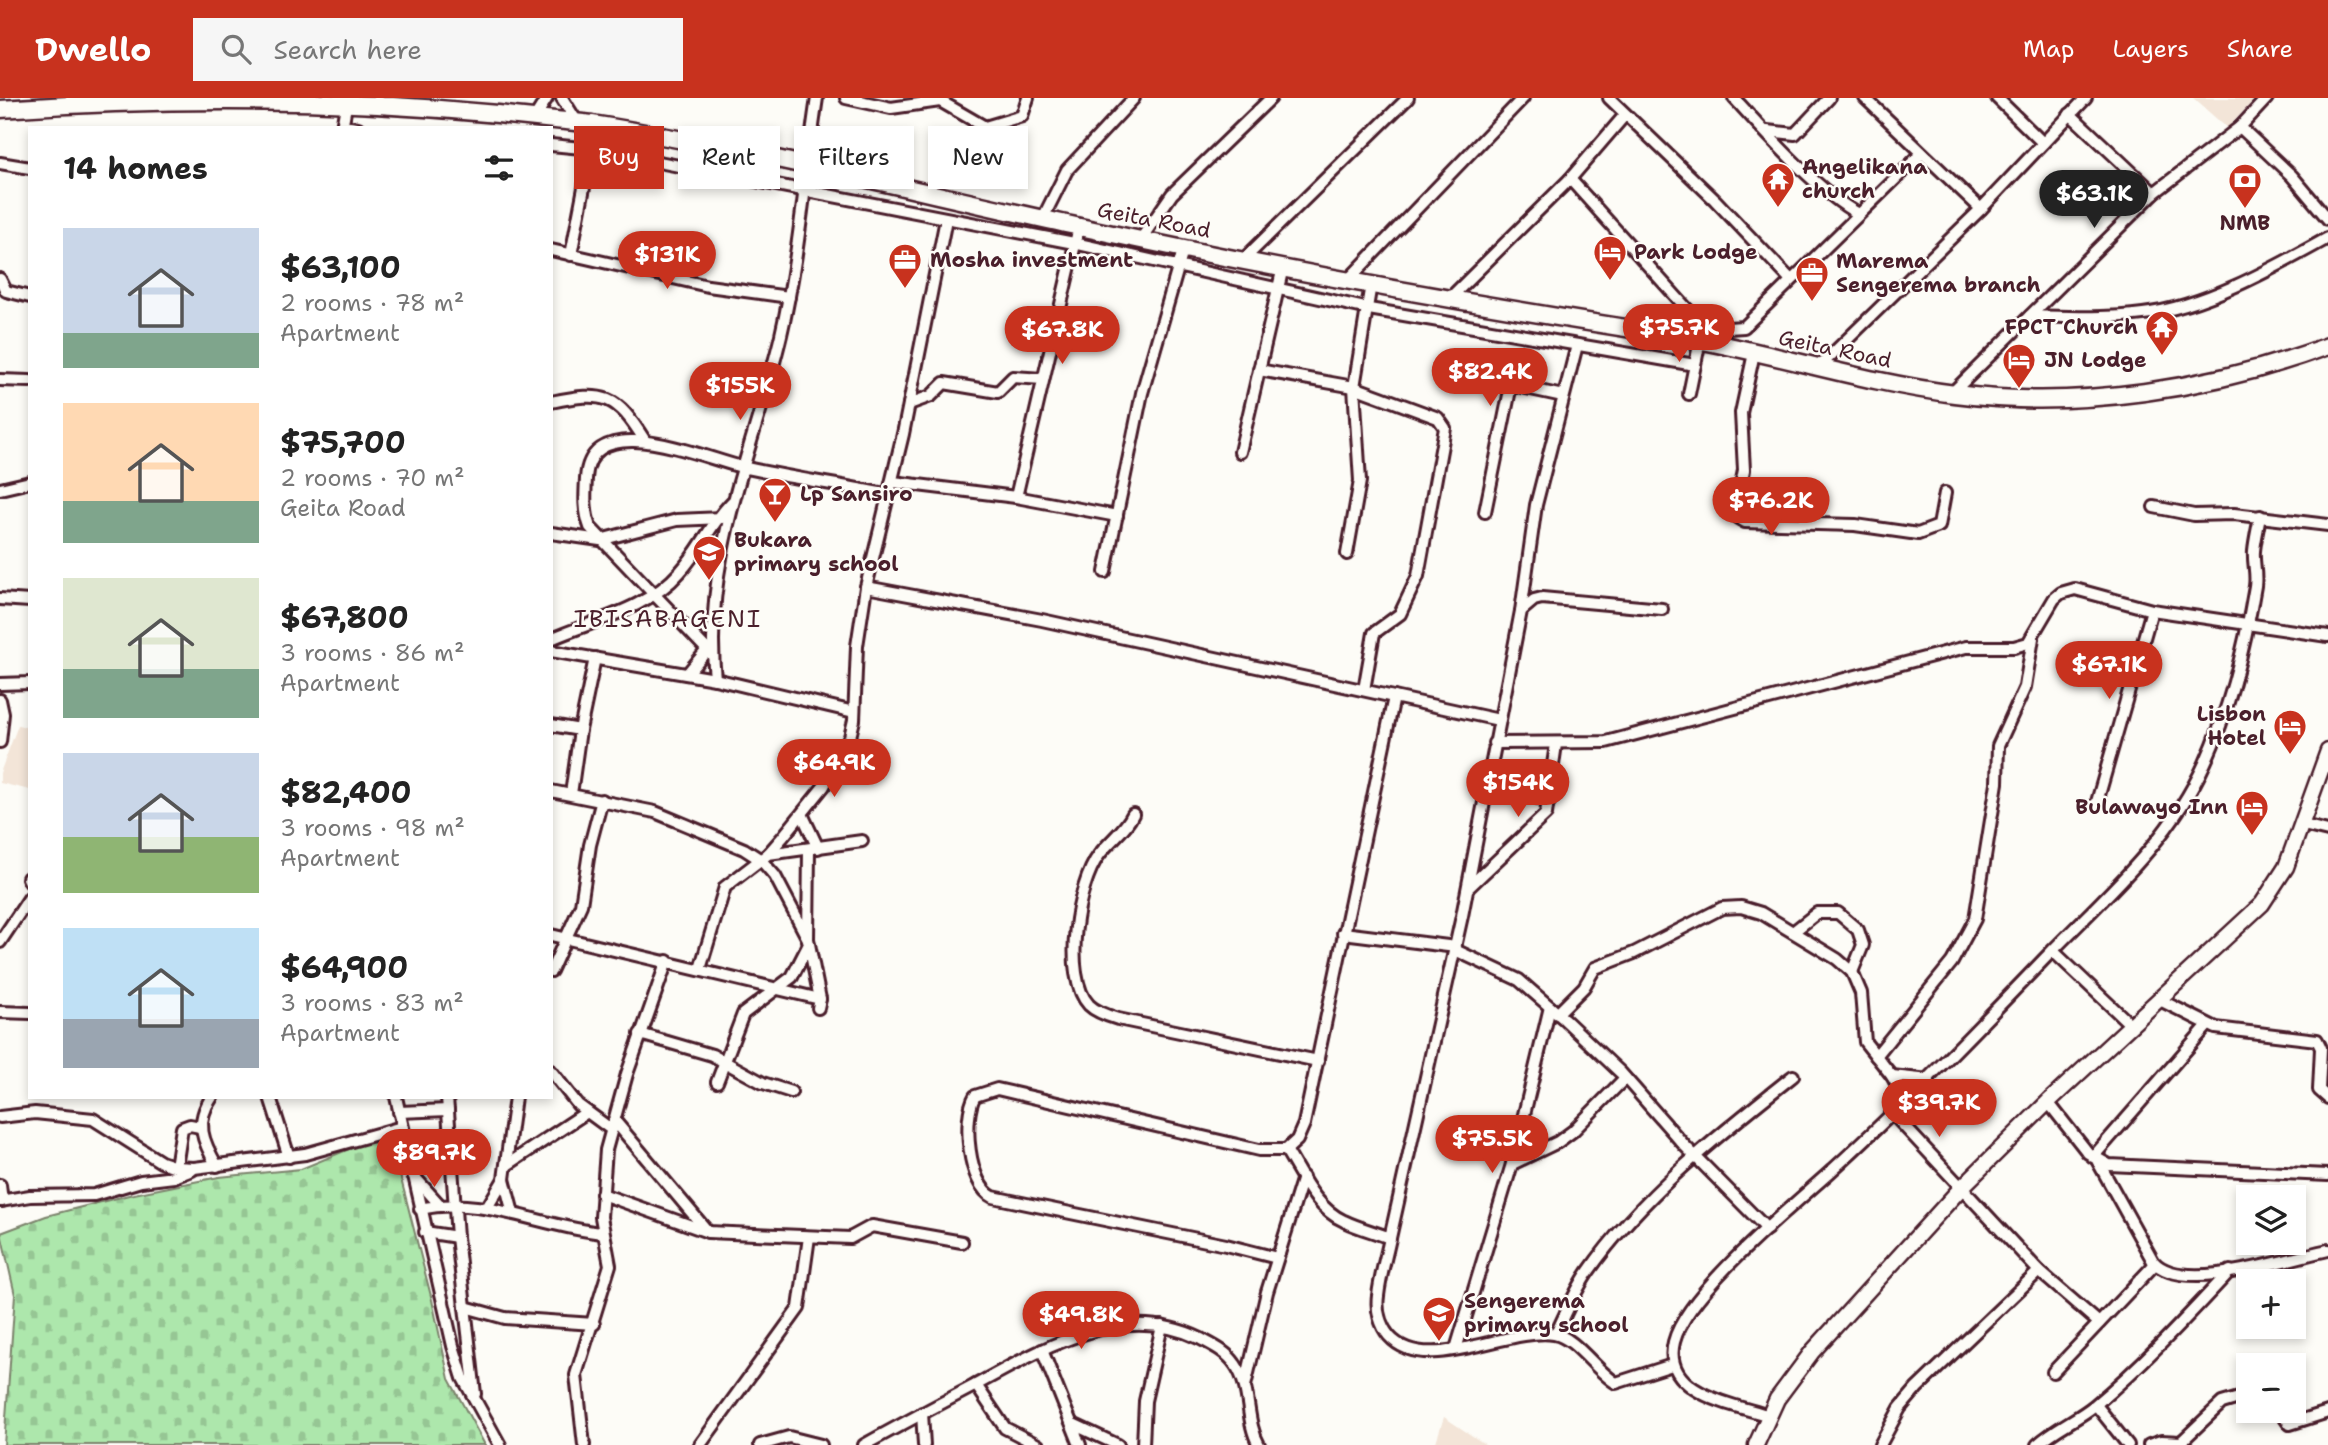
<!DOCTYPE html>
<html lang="en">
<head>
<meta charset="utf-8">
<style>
  :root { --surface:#fff; --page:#f6f6f6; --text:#222; --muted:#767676; --accent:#c8321e }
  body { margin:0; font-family:"Shantell Sans",sans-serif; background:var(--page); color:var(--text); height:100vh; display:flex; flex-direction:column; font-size:26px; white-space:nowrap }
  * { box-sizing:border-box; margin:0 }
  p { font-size:23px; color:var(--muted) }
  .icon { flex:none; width:38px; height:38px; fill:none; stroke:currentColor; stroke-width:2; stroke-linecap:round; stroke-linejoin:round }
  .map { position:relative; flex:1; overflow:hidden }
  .panel { position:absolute; left:28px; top:28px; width:525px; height:973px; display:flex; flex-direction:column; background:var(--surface); border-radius:0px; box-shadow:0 4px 10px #0003 }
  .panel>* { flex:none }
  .top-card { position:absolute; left:574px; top:28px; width:665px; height:63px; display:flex; gap:14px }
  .buttons { position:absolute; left:2236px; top:1087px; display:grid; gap:14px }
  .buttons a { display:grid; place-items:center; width:70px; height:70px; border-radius:0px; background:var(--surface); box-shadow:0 4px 10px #0003; font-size:35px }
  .price { position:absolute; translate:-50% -60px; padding:0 16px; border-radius:24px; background:var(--accent); color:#fff; font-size:23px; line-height:46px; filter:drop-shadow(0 2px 4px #0008) }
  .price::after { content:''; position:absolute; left:50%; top:42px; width:21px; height:16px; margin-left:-10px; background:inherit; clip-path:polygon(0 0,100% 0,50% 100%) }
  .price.selected { background:#222; color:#fff }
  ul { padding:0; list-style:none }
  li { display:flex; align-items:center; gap:21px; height:175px; padding:0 35px }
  li span { display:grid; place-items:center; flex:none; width:196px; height:140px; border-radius:0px; color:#555 }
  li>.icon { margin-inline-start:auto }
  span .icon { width:84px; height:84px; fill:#fffc; stroke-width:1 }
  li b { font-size:30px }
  h2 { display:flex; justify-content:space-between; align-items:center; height:84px; padding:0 35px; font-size:30px }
  .pill { padding:0 24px; border-radius:0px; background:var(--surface); box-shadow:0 4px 10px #0003; font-size:24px; line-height:63px }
  .pill.selected { background:var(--accent); color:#fff }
  header { display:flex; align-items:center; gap:42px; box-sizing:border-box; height:98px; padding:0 35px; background:var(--accent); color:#fff }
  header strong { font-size:33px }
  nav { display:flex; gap:38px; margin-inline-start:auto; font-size:24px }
  .search { width:490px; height:63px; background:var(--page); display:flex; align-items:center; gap:18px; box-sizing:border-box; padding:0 24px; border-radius:0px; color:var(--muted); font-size:26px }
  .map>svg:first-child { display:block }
  .built { fill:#f3e5d8 }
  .cemetery { fill:url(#cemetery-stones); stroke:#7c836c; stroke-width:2 }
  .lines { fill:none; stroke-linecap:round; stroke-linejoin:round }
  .minor-casing { stroke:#4a1f2b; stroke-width:16 }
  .major-casing { stroke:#4a1f2b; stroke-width:19 }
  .highway-casing { stroke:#4a1f2b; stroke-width:21 }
  .minor { stroke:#fdfcf7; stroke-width:10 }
  .major { stroke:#fdfcf7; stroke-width:14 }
  .highway { stroke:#fdfcf7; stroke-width:16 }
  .labels { text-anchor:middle; stroke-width:5; stroke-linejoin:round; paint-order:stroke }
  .poi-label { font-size:21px; font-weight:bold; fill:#4a1f2b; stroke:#fdfcf7; text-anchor:start }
  .street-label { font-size:21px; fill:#4a1f2b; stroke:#fdfcf7 }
  .quarter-label { font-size:24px; letter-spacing:2px; fill:#4a1f2b; stroke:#fdfcf7 }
</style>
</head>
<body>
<header>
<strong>Dwello</strong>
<div class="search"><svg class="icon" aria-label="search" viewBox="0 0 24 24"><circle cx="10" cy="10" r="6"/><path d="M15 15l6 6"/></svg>Search here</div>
<nav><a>Map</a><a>Layers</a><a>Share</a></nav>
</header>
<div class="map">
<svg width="2328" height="1347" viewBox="0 0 2328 1347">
  <defs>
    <pattern id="cemetery-stones" width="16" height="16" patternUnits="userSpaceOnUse" patternTransform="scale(1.75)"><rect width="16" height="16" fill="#ade7ac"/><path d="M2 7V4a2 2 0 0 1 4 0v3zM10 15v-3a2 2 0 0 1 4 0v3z" fill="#96c694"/></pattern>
  </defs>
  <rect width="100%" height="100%" fill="#fdfcf7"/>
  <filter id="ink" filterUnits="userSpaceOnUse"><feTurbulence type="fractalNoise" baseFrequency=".0143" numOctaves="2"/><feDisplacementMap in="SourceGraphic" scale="14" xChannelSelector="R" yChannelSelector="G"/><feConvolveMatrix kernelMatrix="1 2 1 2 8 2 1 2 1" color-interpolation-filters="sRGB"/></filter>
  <g filter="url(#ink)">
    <g class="built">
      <path d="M2193 0H2256L2227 30Z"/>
      <path d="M18 627 30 630V692L0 685V675Z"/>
      <path d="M1444 1319 1486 1347H1435Z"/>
    </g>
    <path class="cemetery" d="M366 1044 392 1046 432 1202 449 1281 485 1347H4L15 1197 1 1135 46 1118 129 1097 219 1079 301 1071Z"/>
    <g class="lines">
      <defs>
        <g id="minor">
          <path d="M562 0 577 24"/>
          <path d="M846 0 891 10 940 3 985 29 1022 18 1028 0"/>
          <path d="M1609 0 1715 102 1791 182"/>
          <path d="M1734 0C1764 33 1820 96 1859 116"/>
          <path d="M1865 0 1981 111"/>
          <path d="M1997 0 2043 45"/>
          <path d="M2070 16 2154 95"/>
          <path d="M535 19 547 0"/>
          <path d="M342 28 358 30"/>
          <path d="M2240 29 2292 78 2328 121"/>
          <path d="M342 30 347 2"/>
          <path d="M1767 33 1795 36 1829 0"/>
          <path d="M551 47 592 51 1074 145 1369 211 1695 267"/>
          <path d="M0 65 30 70"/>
          <path d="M1570 81 1717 244"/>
          <path d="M1043 120 1067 72 1134 0"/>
          <path d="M1141 141 1172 96 1271 0"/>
          <path d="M551 152 708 188 789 199"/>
          <path d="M571 157 596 27"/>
          <path d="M1244 161 1408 0"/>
          <path d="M0 181 6 193 30 199"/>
          <path d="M1348 182 1523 0"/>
          <path d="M1448 202 1570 81 1624 18"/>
          <path d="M2030 218C2068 219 2106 221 2143 216 2205 209 2274 170 2328 140"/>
          <path d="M1698 221 1728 230 1744 229 1921 56"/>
          <path d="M1577 247 1536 407 1521 513 1462 818 1390 1140C1386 1159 1380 1179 1378 1198 1376 1212 1380 1227 1389 1238 1425 1279 1507 1229 1554 1236 1575 1239 1596 1273 1616 1285L1672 1267"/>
          <path d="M1754 255 1741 315 1744 372 1736 412 1738 420 1745 424 1855 427 1918 436 1939 428 1945 395"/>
          <path d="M1819 269 1981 111 2086 0"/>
          <path d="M1259 272 1354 289 1438 320 1445 330 1418 478 1400 516 1374 535 1364 592"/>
          <path d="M0 282 30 283"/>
          <path d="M1689 296 1700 242"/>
          <path d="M1951 296 2154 95 2240 29 2267 0"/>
          <path d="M551 304C605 293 616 296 645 343"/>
          <path d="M909 306 931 298 944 285 998 294 1013 279 1043 281"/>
          <path d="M1240 354 1283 169"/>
          <path d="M893 384 1016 399 1117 418"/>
          <path d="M0 391 30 384"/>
          <path d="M1016 399 1079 129"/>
          <path d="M2154 409 2194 417 2234 416 2328 427"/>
          <path d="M1485 414 1510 292 1517 288 1563 298"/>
          <path d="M551 435 600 442 677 422 722 420"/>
          <path d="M1347 456 1360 383 1354 289 1371 186"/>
          <path d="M1105 474 1142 295 1184 149"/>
          <path d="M866 489 1042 522 1499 622"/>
          <path d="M0 501 30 503"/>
          <path d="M1521 513 1534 502 1542 500 1662 511"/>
          <path d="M551 541C595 522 648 511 680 474 700 452 711 425 732 404"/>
          <path d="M551 553 715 581 854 614"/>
          <path d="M713 558 590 429C584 413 585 398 586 381 590 309 703 360 742 369 791 380 841 387 890 397"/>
          <path d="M687 576 707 552"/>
          <path d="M715 581C702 460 754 351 781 237 799 159 805 79 817 0"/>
          <path d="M0 586 30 585"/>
          <path d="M0 602 3 616 0 644"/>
          <path d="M551 627 580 632"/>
          <path d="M1494 645 1606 644 1966 549H2014L2028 545 2054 501 2061 495 2075 491 2152 512 2328 538"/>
          <path d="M1488 682 1549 704"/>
          <path d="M551 693 655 714 744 751 761 762 775 778 808 841"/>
          <path d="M571 696 580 632 595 560"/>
          <path d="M2097 704 2152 512"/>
          <path d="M802 716 818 750"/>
          <path d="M1133 716C1125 733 1110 742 1099 757 1077 786 1062 878 1089 907 1096 914 1108 918 1118 921L1318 963"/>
          <path d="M2303 727 2328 733"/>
          <path d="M809 752 808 841 820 901 818 910"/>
          <path d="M768 756 862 743"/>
          <path d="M28 780 30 784"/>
          <path d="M1468 790 1546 716 1556 646"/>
          <path d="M1793 834 1817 815H1838L1858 832 1863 847 1852 874"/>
          <path d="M1343 835 1456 849"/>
          <path d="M551 837 820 901"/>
          <path d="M0 844 30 799"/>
          <path d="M1455 852 1519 882 1564 921 1621 975 1685 1048 1767 1131"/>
          <path d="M2053 853 2132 928"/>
          <path d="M700 871 725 789 768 756 782 740 824 688 850 639 854 622 857 548 866 489 903 336 946 121"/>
          <path d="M551 873 581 807 590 747 602 702"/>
          <path d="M2160 902 2216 930 2317 942 2321 950 2319 992 2328 1000"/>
          <path d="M0 914 30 915"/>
          <path d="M1557 916 1584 889 1595 870 1634 855 1722 810 1741 809 1761 815 1837 861 1852 874 1861 895 1865 944 1892 978 1906 1004"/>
          <path d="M640 936 712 957 763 985 791 994"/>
          <path d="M1876 958 1952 864 1975 821 1997 685 1998 648 2025 589 2033 540"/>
          <path d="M551 973 578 1007 612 1032"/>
          <path d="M1892 978 1929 982"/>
          <path d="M717 984 743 916 792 879 809 846"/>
          <path d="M212 999C194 1024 203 1044 217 1068"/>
          <path d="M270 999 289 1059"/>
          <path d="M396 999 453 1248 463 1280 500 1347"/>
          <path d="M447 999 457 1139 475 1296"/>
          <path d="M2048 1004 2088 1055 2109 1067 2328 1077"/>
          <path d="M399 1014 448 1012"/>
          <path d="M1893 1016 2039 1173 2099 1225"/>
          <path d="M0 1019 35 1015 93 1021 161 1064 176 1069 194 1070 305 1056 402 1029"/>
          <path d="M614 1022 708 1134"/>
          <path d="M1286 1052C1301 1076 1316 1111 1344 1123 1358 1130 1375 1134 1390 1140"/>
          <path d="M2093 1059 2208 927"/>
          <path d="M2097 1062 2153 1163C2181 1197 2290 1160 2328 1152"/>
          <path d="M1512 1066 1558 1044 1573 1033 1625 980"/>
          <path d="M507 1067 587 1014"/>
          <path d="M176 1069 182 1030 190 1027 200 1029"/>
          <path d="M413 1077 439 1106"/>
          <path d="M504 1081 513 1115"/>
          <path d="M0 1087 2 1103"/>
          <path d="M602 1096 708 1134 850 1140 872 1128 962 1144"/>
          <path d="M0 1103 30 1098 94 1097 141 1083 174 1079 192 1072"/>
          <path d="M488 1108 504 1081 515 999"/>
          <path d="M420 1111C484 1097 540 1129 603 1135"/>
          <path d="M425 1134 457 1139"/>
          <path d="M1277 1160 1226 1147 993 1099C968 1087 962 1020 975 998L997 991 1259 1052H1286L1297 1042 1304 1026 1394 599"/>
          <path d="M465 1209 505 1220 594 1226"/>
          <path d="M1556 1236C1566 1215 1575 1193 1588 1174 1641 1098 1721 1035 1793 978"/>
          <path d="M1456 1251 1512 1066 1550 909"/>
          <path d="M1042 1252 1080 1347"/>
          <path d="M2053 1274 2155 1166"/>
          <path d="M976 1287 1005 1330 1038 1347"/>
          <path d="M1245 1288 1267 1194 1303 1079"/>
          <path d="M2096 1307 2128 1347"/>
          <path d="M2280 1312 2290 1326 2328 1314"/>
          <path d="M922 1315 924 1347"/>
          <path d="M1769 1318C1734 1306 1661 1296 1674 1244 1686 1195 1789 1111 1829 1075 1907 1004 1979 929 2052 853 2110 794 2170 742 2205 665 2230 610 2245 548 2255 488 2257 476 2253 465 2254 453 2255 442 2258 430 2260 418"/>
          <path d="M1073 1326 1118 1347"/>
          <path d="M584 1347 576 1277 610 1167 601 1119 606 1052 627 976 667 863"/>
          <path d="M700 1347 799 1210 809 1139"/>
          <path d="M760 1347 789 1339 821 1347"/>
          <path d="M864 1347C900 1327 936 1308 972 1289 1042 1251 1121 1202 1201 1241 1214 1248 1227 1254 1235 1266 1252 1290 1245 1322 1259 1347"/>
          <path d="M1143 1347 1145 1303 1162 1228"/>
          <path d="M1880 1347 1900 1310 1917 1290 2039 1173"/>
          <path d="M2037 1347C2055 1330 2077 1322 2095 1307 2144 1266 2187 1219 2230 1173"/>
          <path d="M2149 1347 2161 1343 2181 1344 2222 1305 2249 1297"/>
        </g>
        <path id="major" d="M1756 1347 1777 1301 1812 1254 1962 1089 2048 1004 2262 806 2286 769 2328 653"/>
        <path id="highway" d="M0 11C162 0 336 0 498 16 529 20 561 22 592 26 756 52 918 94 1080 129 1277 172 1476 207 1676 238 1769 253 1860 284 1955 296 2079 312 2211 291 2328 248"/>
      </defs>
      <use href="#minor" class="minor-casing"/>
      <use href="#major" class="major-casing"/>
      <use href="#highway" class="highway-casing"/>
      <use href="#minor" class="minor"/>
      <use href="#major" class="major"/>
      <use href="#highway" class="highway"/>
    </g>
  </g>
  <defs>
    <symbol id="temple-pin" viewBox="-11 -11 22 30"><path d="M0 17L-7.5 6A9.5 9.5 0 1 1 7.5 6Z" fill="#c8321e" stroke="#fdfcf7"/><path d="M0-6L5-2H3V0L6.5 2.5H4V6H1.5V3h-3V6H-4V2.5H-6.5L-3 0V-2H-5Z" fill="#fff"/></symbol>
    <symbol id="bank-pin" viewBox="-11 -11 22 30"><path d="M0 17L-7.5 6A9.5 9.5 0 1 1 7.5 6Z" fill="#c8321e" stroke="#fdfcf7"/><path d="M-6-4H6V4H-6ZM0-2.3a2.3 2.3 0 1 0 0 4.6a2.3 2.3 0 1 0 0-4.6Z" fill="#fff"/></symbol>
    <symbol id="hotel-pin" viewBox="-11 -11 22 30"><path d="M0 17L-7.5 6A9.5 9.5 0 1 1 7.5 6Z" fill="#c8321e" stroke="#fdfcf7"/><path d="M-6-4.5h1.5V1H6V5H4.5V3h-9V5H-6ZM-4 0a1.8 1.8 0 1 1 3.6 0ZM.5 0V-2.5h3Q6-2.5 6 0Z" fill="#fff"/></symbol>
    <symbol id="office-pin" viewBox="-11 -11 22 30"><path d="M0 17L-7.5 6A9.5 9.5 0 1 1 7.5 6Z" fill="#c8321e" stroke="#fdfcf7"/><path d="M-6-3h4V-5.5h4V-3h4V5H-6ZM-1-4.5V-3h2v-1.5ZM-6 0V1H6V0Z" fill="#fff"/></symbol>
    <symbol id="bar-pin" viewBox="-11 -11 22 30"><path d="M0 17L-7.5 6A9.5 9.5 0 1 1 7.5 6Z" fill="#c8321e" stroke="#fdfcf7"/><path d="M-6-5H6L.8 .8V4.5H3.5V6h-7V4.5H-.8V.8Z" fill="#fff"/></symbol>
    <symbol id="school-pin" viewBox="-11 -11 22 30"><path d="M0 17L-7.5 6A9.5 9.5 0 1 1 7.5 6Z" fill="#c8321e" stroke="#fdfcf7"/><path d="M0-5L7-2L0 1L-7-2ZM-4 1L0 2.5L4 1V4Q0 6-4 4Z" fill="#fff"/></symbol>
  </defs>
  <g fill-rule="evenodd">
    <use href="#temple-pin" x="1759" y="62" width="38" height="52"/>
    <use href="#bank-pin" x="2226" y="63" width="38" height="52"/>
    <use href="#hotel-pin" x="1591" y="135" width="38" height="52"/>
    <use href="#office-pin" x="886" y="143" width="38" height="52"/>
    <use href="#office-pin" x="1793" y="156" width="38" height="52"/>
    <use href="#temple-pin" x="2143" y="210" width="38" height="52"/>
    <use href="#hotel-pin" x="2000" y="243" width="38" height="52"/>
    <use href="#bar-pin" x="756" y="377" width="38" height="52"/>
    <use href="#school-pin" x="690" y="435" width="38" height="52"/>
    <use href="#hotel-pin" x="2271" y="609" width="38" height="52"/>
    <use href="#hotel-pin" x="2233" y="690" width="38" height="52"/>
    <use href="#school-pin" x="1420" y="1196" width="38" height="52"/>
  </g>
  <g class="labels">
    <g class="poi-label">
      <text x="1802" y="76">Angelikana<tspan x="1802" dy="24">church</tspan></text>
      <text x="2245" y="132" text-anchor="middle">NMB</text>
      <text x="1634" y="161">Park Lodge</text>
      <text x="930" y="169">Mosha investment</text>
      <text x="1836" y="170">Marema<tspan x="1836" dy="24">Sengerema branch</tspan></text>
      <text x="2138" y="236" text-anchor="end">FPCT Church</text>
      <text x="2044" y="269">JN Lodge</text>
      <text x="800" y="403">Lp Sansiro</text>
      <text x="734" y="449">Bukara<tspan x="734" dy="24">primary school</tspan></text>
      <text x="2266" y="623" text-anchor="end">Lisbon<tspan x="2266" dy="24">Hotel</tspan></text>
      <text x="2228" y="716" text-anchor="end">Bulawayo Inn</text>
      <text x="1464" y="1210">Sengerema<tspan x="1464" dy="24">primary school</tspan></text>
    </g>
    <g class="street-label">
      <text transform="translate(1154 122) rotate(11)" y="7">Geita Road</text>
      <text transform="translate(1835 251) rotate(12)" y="7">Geita Road</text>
    </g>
    <g class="quarter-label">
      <text x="668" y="529">IBISABAGENI</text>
    </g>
  </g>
</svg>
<div class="buttons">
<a><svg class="icon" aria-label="layers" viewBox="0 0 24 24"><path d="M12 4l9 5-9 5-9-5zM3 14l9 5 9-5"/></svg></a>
<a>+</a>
<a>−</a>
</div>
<b class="price selected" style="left:2094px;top:132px">$63.1K</b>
<b class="price" style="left:667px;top:193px">$131K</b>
<b class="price" style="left:1679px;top:266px">$75.7K</b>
<b class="price" style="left:1062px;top:268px">$67.8K</b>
<b class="price" style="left:1490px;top:310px">$82.4K</b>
<b class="price" style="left:740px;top:324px">$155K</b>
<b class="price" style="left:1771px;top:439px">$76.2K</b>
<b class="price" style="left:2109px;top:603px">$67.1K</b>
<b class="price" style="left:834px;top:701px">$64.9K</b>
<b class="price" style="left:1518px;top:721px">$154K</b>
<b class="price" style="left:1939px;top:1041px">$39.7K</b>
<b class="price" style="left:1492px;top:1077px">$75.5K</b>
<b class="price" style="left:434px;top:1091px">$89.7K</b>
<b class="price" style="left:1081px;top:1253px">$49.8K</b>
<div class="top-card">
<a class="pill selected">Buy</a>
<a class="pill">Rent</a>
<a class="pill">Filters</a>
<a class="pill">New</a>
</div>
<section class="panel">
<h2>14 homes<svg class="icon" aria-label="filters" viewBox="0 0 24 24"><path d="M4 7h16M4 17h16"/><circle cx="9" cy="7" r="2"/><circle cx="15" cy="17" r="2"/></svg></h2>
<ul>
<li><span style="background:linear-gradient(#c9d6e8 75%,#7fa58c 0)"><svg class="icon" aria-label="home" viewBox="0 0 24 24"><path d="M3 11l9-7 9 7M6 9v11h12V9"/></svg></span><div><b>$63,100</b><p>2 rooms · 78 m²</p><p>Apartment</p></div></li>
<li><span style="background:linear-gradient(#ffd9b3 70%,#7fa58c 0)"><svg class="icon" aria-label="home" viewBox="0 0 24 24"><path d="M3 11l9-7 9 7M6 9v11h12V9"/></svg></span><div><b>$75,700</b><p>2 rooms · 70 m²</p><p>Geita Road</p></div></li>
<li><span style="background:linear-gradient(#dfe7d0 65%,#7fa58c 0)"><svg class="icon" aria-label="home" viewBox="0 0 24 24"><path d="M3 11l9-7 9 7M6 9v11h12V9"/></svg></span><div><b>$67,800</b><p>3 rooms · 86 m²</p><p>Apartment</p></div></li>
<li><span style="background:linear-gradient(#c9d6e8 60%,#8fb573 0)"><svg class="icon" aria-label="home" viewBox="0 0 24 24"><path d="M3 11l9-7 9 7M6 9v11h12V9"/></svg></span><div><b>$82,400</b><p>3 rooms · 98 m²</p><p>Apartment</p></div></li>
<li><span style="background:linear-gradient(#bfe0f5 65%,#9aa5b1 0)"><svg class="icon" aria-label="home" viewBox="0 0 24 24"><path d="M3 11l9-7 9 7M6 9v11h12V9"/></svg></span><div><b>$64,900</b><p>3 rooms · 83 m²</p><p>Apartment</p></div></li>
</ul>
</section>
</div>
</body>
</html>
